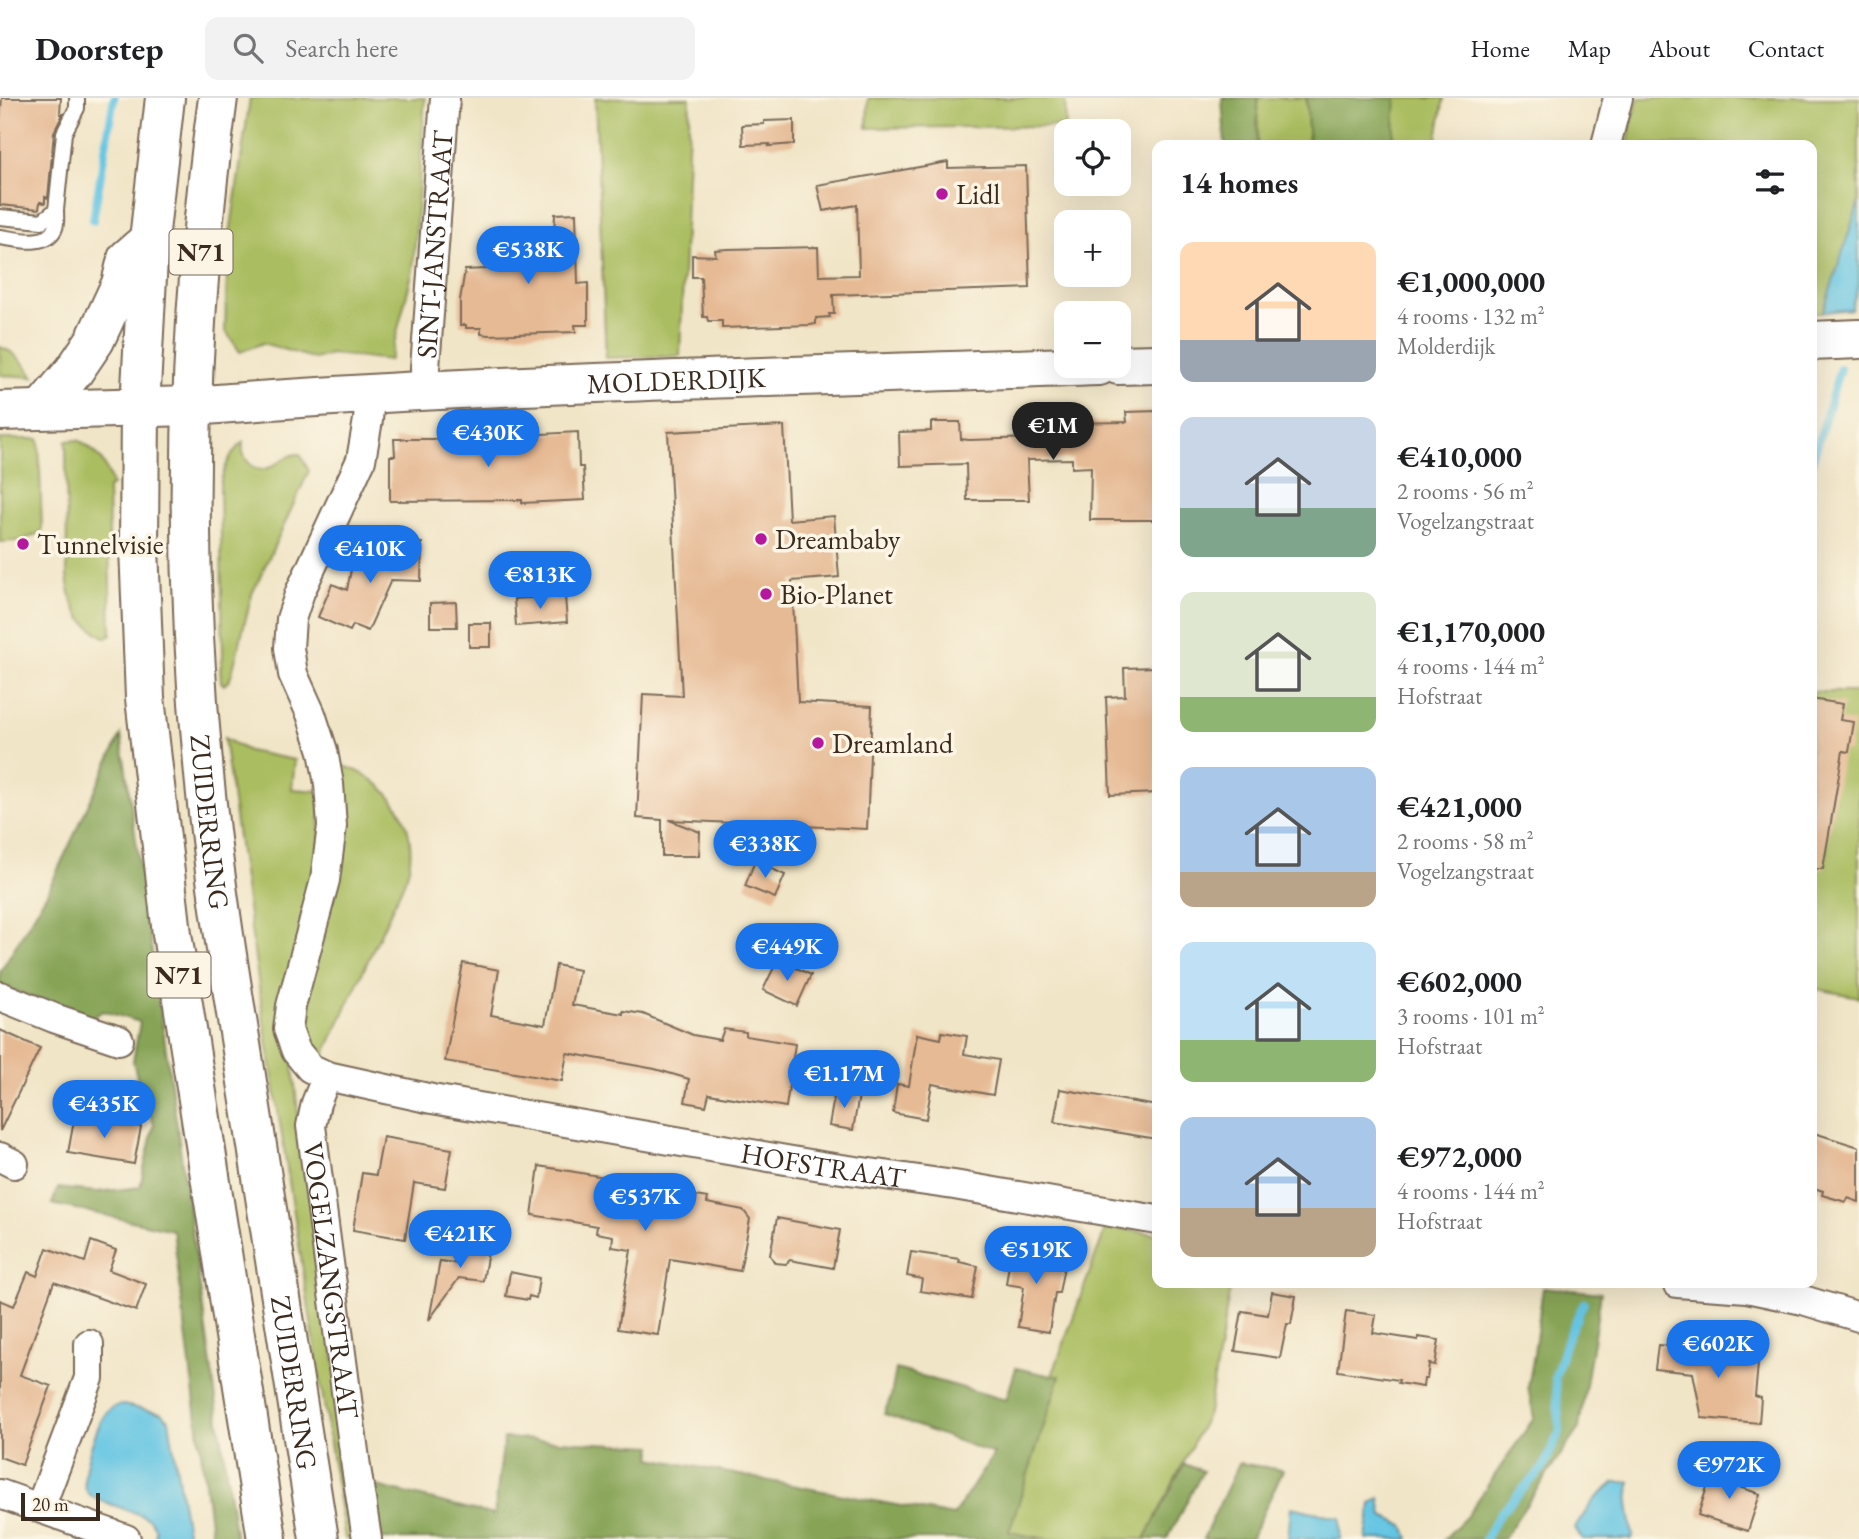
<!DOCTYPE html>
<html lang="en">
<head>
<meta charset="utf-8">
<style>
  :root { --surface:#fff; --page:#f2f2f2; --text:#202124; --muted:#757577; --line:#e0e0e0; --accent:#1a73e8 }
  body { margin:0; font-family:"EB Garamond",serif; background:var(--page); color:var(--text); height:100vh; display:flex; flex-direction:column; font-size:26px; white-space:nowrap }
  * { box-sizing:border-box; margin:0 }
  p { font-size:23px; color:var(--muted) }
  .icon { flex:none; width:38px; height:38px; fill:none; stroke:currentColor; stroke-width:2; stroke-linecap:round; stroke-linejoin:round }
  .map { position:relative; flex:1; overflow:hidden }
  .details { position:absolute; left:1152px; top:42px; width:665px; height:1148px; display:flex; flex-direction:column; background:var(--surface); border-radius:14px; box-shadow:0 7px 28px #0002 }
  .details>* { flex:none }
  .fabs { position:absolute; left:1054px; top:21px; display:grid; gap:14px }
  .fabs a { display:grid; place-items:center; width:77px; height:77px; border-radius:14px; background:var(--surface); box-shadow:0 7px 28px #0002; font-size:35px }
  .scale { position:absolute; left:21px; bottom:18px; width:79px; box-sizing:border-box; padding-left:7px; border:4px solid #3b2a1e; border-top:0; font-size:19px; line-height:24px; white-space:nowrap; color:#3b2a1e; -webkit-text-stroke:5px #fcf5e5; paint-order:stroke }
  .price { position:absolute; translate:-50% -60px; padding:0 16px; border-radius:24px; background:var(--accent); color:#fff; font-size:23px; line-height:46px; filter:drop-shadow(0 2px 4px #0008) }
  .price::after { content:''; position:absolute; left:50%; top:42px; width:21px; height:16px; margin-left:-10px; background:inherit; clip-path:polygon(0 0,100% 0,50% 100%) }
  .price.current { background:#222; color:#fff }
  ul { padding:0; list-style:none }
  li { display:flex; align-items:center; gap:21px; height:175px; padding:0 28px }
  li span { display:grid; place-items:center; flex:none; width:196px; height:140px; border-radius:14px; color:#555 }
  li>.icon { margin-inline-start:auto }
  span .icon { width:84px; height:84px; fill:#fffc; stroke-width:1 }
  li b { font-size:30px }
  h2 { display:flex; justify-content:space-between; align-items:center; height:84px; padding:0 28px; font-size:30px }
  header { display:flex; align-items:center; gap:42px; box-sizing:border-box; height:98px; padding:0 35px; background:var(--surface); border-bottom:2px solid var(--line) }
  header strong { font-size:33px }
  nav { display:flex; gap:38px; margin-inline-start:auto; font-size:24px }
  .search { width:490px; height:63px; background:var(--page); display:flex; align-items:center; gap:18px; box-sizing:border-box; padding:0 24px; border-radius:14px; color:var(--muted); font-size:26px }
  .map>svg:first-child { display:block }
  .green { fill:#aabd60; stroke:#72743f; stroke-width:2 }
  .forest { fill:#87a456; stroke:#61673a; stroke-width:2 }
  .water { fill:#64c5e3; stroke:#507880; stroke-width:2 }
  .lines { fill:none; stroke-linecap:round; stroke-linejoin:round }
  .stream { stroke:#64c5e3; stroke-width:8 }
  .building { fill:#e6ba94 }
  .lane-casing { stroke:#7b6b59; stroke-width:18 }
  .street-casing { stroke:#7b6b59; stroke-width:32 }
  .secondary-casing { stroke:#7b6b59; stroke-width:42 }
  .primary-casing { stroke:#7b6b59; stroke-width:42 }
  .highway-casing { stroke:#7b6b59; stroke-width:42 }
  .lane { stroke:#fff; stroke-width:14 }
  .street { stroke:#fff; stroke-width:28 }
  .secondary { stroke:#fff; stroke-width:38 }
  .primary { stroke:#fff; stroke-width:38 }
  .highway { stroke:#fff; stroke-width:38 }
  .poi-dot { fill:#b5179e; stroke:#fcf5e5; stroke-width:2.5 }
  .labels { text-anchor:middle; stroke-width:7; stroke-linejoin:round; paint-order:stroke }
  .shield { fill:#fcf5e5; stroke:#75675a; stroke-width:2 }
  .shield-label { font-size:26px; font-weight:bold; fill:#3b2a1e }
  .poi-label { font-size:28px; fill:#3b2a1e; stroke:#fcf5e5; text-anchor:start }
  .street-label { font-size:28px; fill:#3b2a1e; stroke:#fcf5e5 }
</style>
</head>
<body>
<header>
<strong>Doorstep</strong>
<div class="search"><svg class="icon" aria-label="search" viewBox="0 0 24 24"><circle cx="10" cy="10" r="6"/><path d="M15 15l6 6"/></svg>Search here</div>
<nav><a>Home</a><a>Map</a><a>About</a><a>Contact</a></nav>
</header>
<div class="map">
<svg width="1859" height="1441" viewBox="0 0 1859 1441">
  <rect width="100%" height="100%" fill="#fcf5e5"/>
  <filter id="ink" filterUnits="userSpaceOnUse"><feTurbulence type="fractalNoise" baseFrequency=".0143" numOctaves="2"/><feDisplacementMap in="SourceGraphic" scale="14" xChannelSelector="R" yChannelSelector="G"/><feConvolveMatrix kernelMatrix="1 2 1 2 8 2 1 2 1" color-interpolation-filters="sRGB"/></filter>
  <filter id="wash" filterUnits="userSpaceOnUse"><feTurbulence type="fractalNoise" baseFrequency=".00686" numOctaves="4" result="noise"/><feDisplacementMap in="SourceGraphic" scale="28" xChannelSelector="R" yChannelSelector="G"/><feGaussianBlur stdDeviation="1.57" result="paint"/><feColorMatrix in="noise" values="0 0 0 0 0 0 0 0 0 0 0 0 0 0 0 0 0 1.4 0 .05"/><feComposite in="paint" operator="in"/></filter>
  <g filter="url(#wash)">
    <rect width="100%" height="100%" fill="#f1e5c7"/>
    <g class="green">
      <path d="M250 0H425L413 172 390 262 331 256 315 261 263 245 240 254 225 232 228 150Z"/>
      <path d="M595 0H690L680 258 606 260Z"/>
      <path d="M868 0H1065L1066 28 867 30Z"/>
      <path d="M1258 0H1306L1309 47H1257Z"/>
      <path d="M1396 0H1444L1436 47H1393Z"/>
      <path d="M1639 0H1859V104L1823 214 1811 215V47H1628L1632 21Z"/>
      <path d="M0 249C16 254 24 265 34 279L0 277Z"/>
      <path d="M0 341H39L42 433C28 442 16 444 0 444Z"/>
      <path d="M78 342C98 353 107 366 112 388L108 390 111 536 106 540C79 525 71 509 67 479L66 343Z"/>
      <path d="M243 344C242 353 243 359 249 365 266 384 281 355 300 356L309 373 252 496 232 575 229 583 224 587 221 584 220 571 223 558 220 386C224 370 230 355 243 344Z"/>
      <path d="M1811 594H1859V899L1811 890Z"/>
      <path d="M224 640 248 653 295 662 292 691 320 693V735L293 968 300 1034 362 1441H345L263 917Z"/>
      <path d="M335 666C381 675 415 716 410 763 410 772 405 781 402 789L322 962 314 957 299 932Z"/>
      <path d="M1106 1129 1157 1136V1185H1231L1208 1315 1145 1441H1046L1008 1435 1060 1278H1052Z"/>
    </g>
    <g class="forest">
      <path d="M1222 0H1258L1257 47H1225Z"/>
      <path d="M1306 0H1396L1393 47H1309Z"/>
      <path d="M121 637 236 1441H212L173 1132 52 1106 58 1090 97 1094 140 1089 154 1026 142 999 133 963 140 924 103 913 90 921 0 887V874L47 795Z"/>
      <path d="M1543 1189 1601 1195 1579 1330 1503 1441H1444L1466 1419 1534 1320 1528 1289 1534 1256Z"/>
      <path d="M1016 1270 1052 1278H1060L1009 1434 1046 1441H381L373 1387 494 1417 504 1340 653 1348 651 1360 953 1418 994 1356 884 1316 891 1298 896 1271 1006 1302Z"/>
      <path d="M1239 1365 1283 1372 1251 1441H1203Z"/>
      <path d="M1184 1366 1203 1373 1167 1441H1145Z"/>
    </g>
    <g class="water">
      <path d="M1859 104V187L1851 211 1823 214Z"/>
      <path d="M123 1307 161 1315 169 1322 188 1441H155L156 1431 150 1422 141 1417 96 1401C90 1398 87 1395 85 1389 81 1374 97 1324 108 1313 112 1308 117 1308 123 1307Z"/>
      <path d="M1615 1384H1630L1628 1406 1633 1439 1631 1441H1582L1575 1430 1593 1403Z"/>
      <path d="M1380 1400 1383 1418 1404 1428 1409 1441H1366L1371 1406Z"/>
      <path d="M1291 1409 1341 1420 1340 1441H1288Z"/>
    </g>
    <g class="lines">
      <g class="stream">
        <path d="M93 122 114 0"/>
        <path d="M1811 368 1840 270"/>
        <path d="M1485 1441 1500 1415 1543 1370 1560 1333 1555 1279 1567 1240 1584 1205"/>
      </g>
    </g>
    <g id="blocks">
      <g class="building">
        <path d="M2 0H61L60 16H63L54 34 48 100 45 99V105L40 104 39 111 0 107V22Z"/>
        <path d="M794 22V46L769 48 770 46 743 47 742 27 764 26V23Z"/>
        <path d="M948 64V70L1026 68 1030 190 833 197 834 216H829L830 219 816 220V226L810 227 722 230V223H708L707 219H703L701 179H692V157L716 158 715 152 728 151 818 149 819 178 859 177 857 107 823 113 817 87Z"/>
        <path d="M576 115 578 186 588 185V227H575L576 234 488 237 481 236V230H466V227H460V202L465 172 486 171V144L525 142V140L554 141 555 116Z"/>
        <path d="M1157 313V422H1090L1091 369 1072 370V361L1027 362 1029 402H967L966 366 900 368 899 334 931 333V324H960L961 341 969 342 1062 339V325L1127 324 1126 314Z"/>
        <path d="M784 328 789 422 834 418 839 479 792 483 798 604 872 608 867 731 669 722 700 734 699 758H662V722L637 720 643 596 682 598 668 334Z"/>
        <path d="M578 334 579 369H583L585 402 522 405V402L390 403V358H395L394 341H449Z"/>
        <path d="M422 445 421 483 391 482 368 533 353 527 350 533 318 519 332 486 347 492 355 452 393 459 395 446Z"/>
        <path d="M565 498 567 524 516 528 514 501Z"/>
        <path d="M456 504 457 529H430V505Z"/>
        <rect x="469" y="525" width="22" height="24"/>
        <path d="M1157 569V695L1110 697 1106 599 1125 598 1124 570Z"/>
        <path d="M1811 601 1843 606 1840 622 1854 624 1849 654 1843 653 1823 771H1811Z"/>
        <path d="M755 763 785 777 775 800 745 788Z"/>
        <path d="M778 861 811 877 797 908 763 892Z"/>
        <path d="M463 865 499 872 491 917 545 927 556 867 579 872 572 907 623 916V913L643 916 693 937 720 942 724 931 746 934V938L795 946 786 1009 709 996 706 1008 685 1004 689 981 655 971 567 955 562 983 445 963Z"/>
        <path d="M0 932 40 950 0 1033Z"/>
        <path d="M942 934 967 938 964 956 999 962 993 997 932 986 926 1021 893 1015 897 986 909 988 917 936 941 941Z"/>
        <path d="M1060 991 1157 1008V1041L1054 1024Z"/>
        <path d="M835 993 859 997 853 1032 829 1028Z"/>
        <path d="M75 1017 141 1029 134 1066 68 1055Z"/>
        <path d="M1811 1034 1859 1049V1104L1848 1100 1846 1104 1822 1097 1823 1093 1811 1089Z"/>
        <path d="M383 1039 452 1051 445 1090 414 1085 405 1141 353 1132 362 1075 376 1077Z"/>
        <path d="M539 1068 647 1086 646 1090 708 1100 707 1105 743 1112 750 1121 740 1173 670 1161 658 1237 618 1231 631 1152 612 1149 613 1138 596 1135 597 1128 532 1117Z"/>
        <path d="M777 1120 840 1132 833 1170 790 1162 786 1166 775 1165 770 1157Z"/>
        <path d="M458 1142 489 1147 483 1183 459 1180 429 1222 440 1163 454 1165Z"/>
        <path d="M91 1143 116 1152 109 1172 146 1186 136 1213 54 1184 20 1277 51 1288 22 1367 0 1359V1202L14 1208 28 1174 37 1178 47 1150 85 1164Z"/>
        <path d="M1011 1153 1037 1157 1038 1153 1066 1158 1059 1195H1055L1049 1234 1018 1229 1024 1189 1006 1186Z"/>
        <path d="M911 1154 960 1161 959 1164 978 1168 972 1201 920 1193 922 1181 907 1178Z"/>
        <path d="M510 1174 539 1180 536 1200 529 1198 528 1202 506 1198Z"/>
        <path d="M1272 1194 1296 1198 1291 1226H1287L1280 1260 1235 1253 1242 1213 1268 1217Z"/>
        <path d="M1346 1213 1376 1217 1373 1235 1418 1242V1239L1439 1242 1435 1267 1429 1266 1427 1281H1424L1423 1289 1398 1285 1399 1282 1338 1273Z"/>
        <path d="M1658 1247 1759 1256 1755 1298 1761 1300 1759 1325 1702 1320 1693 1275 1655 1271Z"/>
        <path d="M1740 1363 1736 1388 1760 1396 1748 1433 1698 1417 1710 1380 1718 1382Z"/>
      </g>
    </g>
  </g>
  <g filter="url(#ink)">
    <use href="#blocks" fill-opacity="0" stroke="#7b6b59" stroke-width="2"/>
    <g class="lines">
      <defs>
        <g id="lane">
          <path d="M0 119 42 123 56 112 64 35 77 10V0"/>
          <path d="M0 139C16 141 47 150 55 130 57 125 56 117 56 112"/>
        </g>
        <g id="street">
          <path d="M1606 47 1618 0"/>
          <path id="s1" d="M426 293 425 270 445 0"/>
          <path id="s2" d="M370 297 368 322 361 362 300 494 291 521 289 550 293 576 311 616 323 653 329 686 332 728 325 782 291 908 288 931 296 953 310 970 327 978 432 1001 821 1068 954 1087 1157 1122"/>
          <path d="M0 898 54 920 119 942"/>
          <path id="s3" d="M327 978 316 1005 311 1028 356 1369 367 1441"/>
          <path d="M0 1059 14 1066"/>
          <path d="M1677 1185 1747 1190 1803 1202 1859 1219"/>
          <path d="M0 1396 126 1441"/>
          <path d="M40 1410 89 1280V1246"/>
        </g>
        <g id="secondary">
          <path d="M1811 243 1859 241"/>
          <path d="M1118 267 1157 266"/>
          <path id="s4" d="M192 308C494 284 797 279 1099 268"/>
        </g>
        <g id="primary">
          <path d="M42 311 74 273 95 242 121 186 127 161 149 142"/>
          <path d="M0 313 192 308"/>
        </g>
        <g id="highway">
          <path d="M165 0 149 142 140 309 139 449 145 600 172 836 267 1441"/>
          <path id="s5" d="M218 0C186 233 182 471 207 706 218 810 236 913 252 1016 274 1158 297 1299 319 1441"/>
        </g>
      </defs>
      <use href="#lane" class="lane-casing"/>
      <use href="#street" class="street-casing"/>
      <use href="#secondary" class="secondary-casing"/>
      <use href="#primary" class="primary-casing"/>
      <use href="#highway" class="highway-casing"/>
      <use href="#lane" class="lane"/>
      <use href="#street" class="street"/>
      <use href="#secondary" class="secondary"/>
      <use href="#primary" class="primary"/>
      <use href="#highway" class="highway"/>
    </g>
  </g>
  <g class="poi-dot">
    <circle cx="942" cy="96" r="7"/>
    <circle cx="761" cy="441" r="7"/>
    <circle cx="23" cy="446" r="7"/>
    <circle cx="766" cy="496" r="7"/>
    <circle cx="818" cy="645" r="7"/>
  </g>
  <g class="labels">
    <g class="shield">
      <rect x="169.5" y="131.5" width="63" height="45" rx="5"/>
      <rect x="147.5" y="854.5" width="63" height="45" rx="5"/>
    </g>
    <g class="shield-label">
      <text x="201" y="163">N71</text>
      <text x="179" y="886">N71</text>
    </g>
    <g class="poi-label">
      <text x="956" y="106">Lidl</text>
      <text x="775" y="451">Dreambaby</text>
      <text x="37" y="456">Tunnelvisie</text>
      <text x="780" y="506">Bio-Planet</text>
      <text x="832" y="655">Dreamland</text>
    </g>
    <g class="street-label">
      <text dy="10" stroke="none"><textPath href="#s1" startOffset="147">SINT-JANSTRAAT</textPath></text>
      <text dy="10" stroke="none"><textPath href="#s4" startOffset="485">MOLDERDIJK</textPath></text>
      <text dy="10" stroke="none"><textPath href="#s5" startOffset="726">ZUIDERRING</textPath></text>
      <text dy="10" stroke="none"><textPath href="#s2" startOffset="1230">HOFSTRAAT</textPath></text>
      <text dy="10" stroke="none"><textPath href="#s3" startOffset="208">VOGELZANGSTRAAT</textPath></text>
      <text dy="10" stroke="none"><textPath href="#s5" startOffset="1293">ZUIDERRING</textPath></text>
    </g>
  </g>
</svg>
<div class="fabs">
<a><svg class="icon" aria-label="locate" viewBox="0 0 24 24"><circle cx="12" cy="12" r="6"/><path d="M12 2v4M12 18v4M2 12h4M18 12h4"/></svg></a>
<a>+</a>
<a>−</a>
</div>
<div class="scale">20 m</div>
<b class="price" style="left:528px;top:188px">€538K</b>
<b class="price current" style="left:1053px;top:364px">€1M</b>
<b class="price" style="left:488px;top:371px">€430K</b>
<b class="price" style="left:370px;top:487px">€410K</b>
<b class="price" style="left:540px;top:513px">€813K</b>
<b class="price" style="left:765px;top:782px">€338K</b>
<b class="price" style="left:787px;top:885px">€449K</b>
<b class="price" style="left:844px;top:1012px">€1.17M</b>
<b class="price" style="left:104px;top:1042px">€435K</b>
<b class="price" style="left:645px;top:1135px">€537K</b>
<b class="price" style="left:460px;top:1172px">€421K</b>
<b class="price" style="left:1036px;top:1188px">€519K</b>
<b class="price" style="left:1718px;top:1282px">€602K</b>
<b class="price" style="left:1729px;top:1403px">€972K</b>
<section class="details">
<h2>14 homes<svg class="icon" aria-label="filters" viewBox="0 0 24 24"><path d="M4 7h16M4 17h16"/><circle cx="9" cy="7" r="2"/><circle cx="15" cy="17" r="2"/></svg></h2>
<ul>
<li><span style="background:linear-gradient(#ffd9b3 70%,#9aa5b1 0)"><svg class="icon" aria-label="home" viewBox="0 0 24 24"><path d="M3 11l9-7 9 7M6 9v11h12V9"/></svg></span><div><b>€1,000,000</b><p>4 rooms · 132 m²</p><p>Molderdijk</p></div></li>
<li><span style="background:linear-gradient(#c9d6e8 65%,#7fa58c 0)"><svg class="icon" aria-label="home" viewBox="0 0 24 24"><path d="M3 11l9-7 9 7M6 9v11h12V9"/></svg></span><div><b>€410,000</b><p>2 rooms · 56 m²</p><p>Vogelzangstraat</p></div></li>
<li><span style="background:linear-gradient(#dfe7d0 75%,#8fb573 0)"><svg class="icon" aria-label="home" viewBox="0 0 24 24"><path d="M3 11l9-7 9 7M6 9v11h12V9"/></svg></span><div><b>€1,170,000</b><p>4 rooms · 144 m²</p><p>Hofstraat</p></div></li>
<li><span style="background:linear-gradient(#a9c7e8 75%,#b9a48a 0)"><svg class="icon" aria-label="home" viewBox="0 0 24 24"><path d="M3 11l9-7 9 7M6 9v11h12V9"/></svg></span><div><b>€421,000</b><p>2 rooms · 58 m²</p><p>Vogelzangstraat</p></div></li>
<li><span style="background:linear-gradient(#bfe0f5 70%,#8fb573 0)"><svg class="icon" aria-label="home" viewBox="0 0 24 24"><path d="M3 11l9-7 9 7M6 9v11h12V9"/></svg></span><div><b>€602,000</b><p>3 rooms · 101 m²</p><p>Hofstraat</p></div></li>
<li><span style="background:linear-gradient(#a9c7e8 65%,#b9a48a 0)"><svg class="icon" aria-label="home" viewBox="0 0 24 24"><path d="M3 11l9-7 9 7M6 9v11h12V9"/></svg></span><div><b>€972,000</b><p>4 rooms · 144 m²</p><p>Hofstraat</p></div></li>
</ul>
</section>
</div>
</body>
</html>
